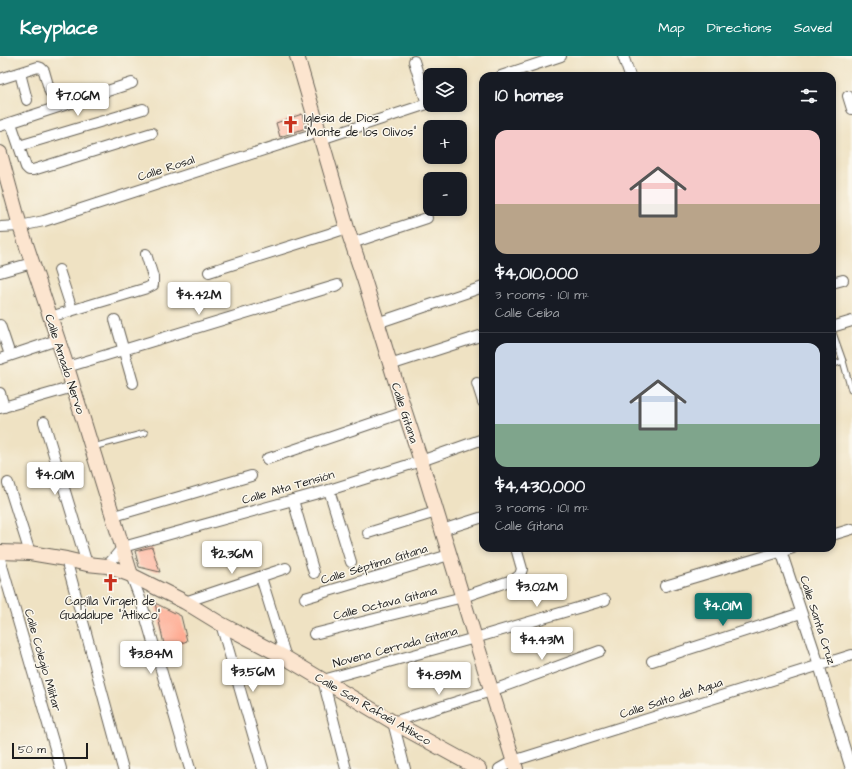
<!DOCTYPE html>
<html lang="en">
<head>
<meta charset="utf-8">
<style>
  :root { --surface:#171b24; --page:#242831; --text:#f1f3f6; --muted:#9ea1a6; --line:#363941; --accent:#0f766e }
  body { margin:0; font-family:"Architects Daughter",sans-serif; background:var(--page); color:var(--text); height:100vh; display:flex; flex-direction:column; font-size:15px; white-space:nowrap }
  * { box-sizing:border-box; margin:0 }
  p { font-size:13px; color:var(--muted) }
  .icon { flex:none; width:22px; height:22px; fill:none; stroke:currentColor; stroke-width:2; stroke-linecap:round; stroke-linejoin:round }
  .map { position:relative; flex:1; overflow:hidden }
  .panel { position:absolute; left:479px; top:16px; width:357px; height:480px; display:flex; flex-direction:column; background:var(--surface); border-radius:12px; box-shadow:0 2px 6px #0003 }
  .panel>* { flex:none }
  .buttons { position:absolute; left:423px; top:12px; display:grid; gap:8px }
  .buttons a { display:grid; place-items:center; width:44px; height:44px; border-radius:8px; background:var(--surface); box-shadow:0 2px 6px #0003; font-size:20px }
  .scale { position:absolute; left:12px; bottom:10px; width:76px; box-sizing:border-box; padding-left:4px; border:2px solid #1c1c1c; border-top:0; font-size:11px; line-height:14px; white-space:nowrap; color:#1c1c1c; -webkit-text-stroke:3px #fbf7ec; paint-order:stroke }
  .price { position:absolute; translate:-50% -34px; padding:0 9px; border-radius:4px; background:#fff; color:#222; font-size:13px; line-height:26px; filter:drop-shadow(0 1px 2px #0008) }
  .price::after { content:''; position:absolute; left:50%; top:24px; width:12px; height:9px; margin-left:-6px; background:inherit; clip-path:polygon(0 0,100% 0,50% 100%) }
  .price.selected { background:var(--accent); color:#fff }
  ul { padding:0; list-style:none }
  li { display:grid; align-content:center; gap:8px; height:212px; padding:0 16px }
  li+li { border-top:1px solid var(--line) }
  li span { display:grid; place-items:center; height:124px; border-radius:12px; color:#555 }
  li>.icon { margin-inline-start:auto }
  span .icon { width:72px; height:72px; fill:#fffc; stroke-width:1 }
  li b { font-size:17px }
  h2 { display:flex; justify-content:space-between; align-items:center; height:48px; padding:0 16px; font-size:17px }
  header { display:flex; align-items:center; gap:24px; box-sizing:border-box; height:56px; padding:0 20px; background:var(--accent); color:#fff }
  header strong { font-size:19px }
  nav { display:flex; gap:22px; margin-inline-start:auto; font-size:14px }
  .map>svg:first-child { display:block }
  .building { fill:#feab93 }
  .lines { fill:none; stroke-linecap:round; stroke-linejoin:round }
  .lane-casing { stroke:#666156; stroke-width:7 }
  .street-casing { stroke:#666156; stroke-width:12 }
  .secondary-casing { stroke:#666156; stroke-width:16 }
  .lane { stroke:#fff; stroke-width:5 }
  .street { stroke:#fff; stroke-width:10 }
  .secondary { stroke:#fce5cf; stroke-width:14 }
  .labels { text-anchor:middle; stroke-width:3; stroke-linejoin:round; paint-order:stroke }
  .poi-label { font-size:12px; fill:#1c1c1c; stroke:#fbf7ec; text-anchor:start }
  .street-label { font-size:12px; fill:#1c1c1c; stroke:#fbf7ec }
</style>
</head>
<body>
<header>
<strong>Keyplace</strong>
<nav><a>Map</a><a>Directions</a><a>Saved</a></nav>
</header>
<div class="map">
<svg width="852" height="713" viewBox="0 0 852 713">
  <rect width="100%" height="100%" fill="#fbf7ec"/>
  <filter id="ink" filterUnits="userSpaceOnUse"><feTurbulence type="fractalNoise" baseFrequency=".025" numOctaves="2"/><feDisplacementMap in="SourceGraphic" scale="8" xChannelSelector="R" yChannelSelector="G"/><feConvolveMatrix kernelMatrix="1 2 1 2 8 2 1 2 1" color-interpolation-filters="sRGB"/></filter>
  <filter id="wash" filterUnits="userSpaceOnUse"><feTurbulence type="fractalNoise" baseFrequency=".012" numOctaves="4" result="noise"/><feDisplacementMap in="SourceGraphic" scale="16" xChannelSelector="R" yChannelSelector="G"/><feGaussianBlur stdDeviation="0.9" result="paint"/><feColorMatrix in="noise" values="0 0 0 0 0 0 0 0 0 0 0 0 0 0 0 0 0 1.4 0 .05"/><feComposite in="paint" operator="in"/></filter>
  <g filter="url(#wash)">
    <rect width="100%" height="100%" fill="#efe2c3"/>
    <g id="blocks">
      <g class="building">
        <path d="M302 58 306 72 280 81 276 67Z"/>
        <path d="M152 491 160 516 139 511 135 495Z"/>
        <path d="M155 547 181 560 187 585 165 593Z"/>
      </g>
    </g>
  </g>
  <g filter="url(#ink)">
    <use href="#blocks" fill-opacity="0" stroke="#666156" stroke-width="1"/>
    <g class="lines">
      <defs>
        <g id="lane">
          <path d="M832 274 843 305 851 334"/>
          <path d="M832 309 843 305"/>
          <path d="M93 391 145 377"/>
        </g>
        <g id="street">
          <path d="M623 0 630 20"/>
          <path d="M414 5 427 48"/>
          <path d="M20 17 27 44"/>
          <path d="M501 20 561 0"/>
          <path d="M0 23 38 11 41 12 44 15 50 36"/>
          <path d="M848 40 852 53"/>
          <path d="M11 67 26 111 29 114H33L152 77"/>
          <path d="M0 70 132 27"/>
          <path d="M321 83 430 47"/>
          <path d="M19 90 143 53"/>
          <path d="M0 171 20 170 44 165 319 76"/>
          <path d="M352 187 427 162"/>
          <path d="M59 214 72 254"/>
          <path d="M0 216 32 207"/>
          <path d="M209 216 332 177 347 172"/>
          <path d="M832 227 843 224"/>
          <path d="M50 261 147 232 153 229V221L146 198"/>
          <path d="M115 264 133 327"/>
          <path d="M377 267 483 231"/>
          <path d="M0 269 10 299"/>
          <path d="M832 271 852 265"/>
          <path d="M0 303 57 284"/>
          <path d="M390 309 483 279"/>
          <path d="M67 311 338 229"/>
          <path d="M477 327 483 346"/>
          <path d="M0 337 4 351"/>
          <path d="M0 352 73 331"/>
          <path d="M44 366 87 508"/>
          <path d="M267 403 405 356"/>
          <path d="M8 427 30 497"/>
          <path d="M329 434 351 506"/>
          <path d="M293 444 314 517"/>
          <path d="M114 460 251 420"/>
          <path d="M442 474 483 461"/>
          <path d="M368 477 436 456"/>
          <path d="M832 479 852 473"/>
          <path d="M780 492 819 609 851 713"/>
          <path d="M0 503 61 713"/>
          <path d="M66 503 123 713"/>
          <path d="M107 510 123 491 329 434 421 405 483 383"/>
          <path d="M131 519 141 545 190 713"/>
          <path d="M261 521 286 602"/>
          <path d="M665 530 793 492"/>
          <path d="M305 542 449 499"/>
          <path d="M185 546 286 512"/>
          <path d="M221 568 263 713"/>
          <path d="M314 578 463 541 515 523 520 519 522 513 516 492"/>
          <path d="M652 605 801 557"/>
          <path d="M346 713 323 624 475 582 605 544"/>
          <path d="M405 713 393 666 491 635 600 595"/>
          <path d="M499 713 513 705 852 599"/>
        </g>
        <g id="secondary">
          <path d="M297 0 347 172 364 223 405 356 421 405 475 582 516 713"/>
          <path d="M0 97 20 170 67 311 131 519"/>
          <path d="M0 496 30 497 66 503 87 508 107 510 131 519 185 546 221 568 286 602 393 666 479 713"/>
        </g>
      </defs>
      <use href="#lane" class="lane-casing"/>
      <use href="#street" class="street-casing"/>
      <use href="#secondary" class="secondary-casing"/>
      <use href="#lane" class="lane"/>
      <use href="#street" class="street"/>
      <use href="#secondary" class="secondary"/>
    </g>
  </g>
  <defs>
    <symbol id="church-bare" viewBox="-9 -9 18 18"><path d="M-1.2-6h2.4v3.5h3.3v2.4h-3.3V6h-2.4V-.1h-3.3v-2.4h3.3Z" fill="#c8321e" stroke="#fbf7ec" stroke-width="2.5" paint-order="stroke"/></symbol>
  </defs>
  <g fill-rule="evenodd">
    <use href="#church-bare" x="278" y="56" width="25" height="25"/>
    <use href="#church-bare" x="98" y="514" width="25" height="25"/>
  </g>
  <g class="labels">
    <g class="poi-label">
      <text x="304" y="66">Iglesia de Dios<tspan x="304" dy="14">"Monte de los Olivos"</tspan></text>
      <text x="110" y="549" text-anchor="middle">Capilla Virgen de<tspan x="110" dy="14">Guadalupe "Atlixco"</tspan></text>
    </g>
    <g class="street-label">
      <text transform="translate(166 112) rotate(-18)" y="4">Calle Rosal</text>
      <text transform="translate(65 308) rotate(72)" y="4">Calle Amado Nervo</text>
      <text transform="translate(405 357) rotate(72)" y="4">Calle Gitana</text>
      <text transform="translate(288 431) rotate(-16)" y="4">Calle Alta Tensión</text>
      <text transform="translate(374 508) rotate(-17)" y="4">Calle Séptima Gitana</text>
      <text transform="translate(385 547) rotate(-14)" y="4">Calle Octava Gitana</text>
      <text transform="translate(818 564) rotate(72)" y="4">Calle Santa Cruz</text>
      <text transform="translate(395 591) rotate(-15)" y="4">Novena Cerrada Gitana</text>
      <text transform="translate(43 604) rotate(74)" y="4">Calle Colegio Militar</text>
      <text transform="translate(671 642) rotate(-18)" y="4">Calle Salto del Agua</text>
      <text transform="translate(373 653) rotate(30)" y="4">Calle San Rafaél Atlixco</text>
    </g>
  </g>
</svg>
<div class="buttons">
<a><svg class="icon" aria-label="layers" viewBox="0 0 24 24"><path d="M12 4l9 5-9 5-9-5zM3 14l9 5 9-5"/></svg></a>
<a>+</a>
<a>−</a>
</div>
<div class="scale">50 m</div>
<b class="price" style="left:78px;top:61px">$7.06M</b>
<b class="price" style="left:199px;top:260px">$4.42M</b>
<b class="price" style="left:55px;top:440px">$4.01M</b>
<b class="price" style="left:232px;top:519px">$2.36M</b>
<b class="price" style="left:537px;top:552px">$3.02M</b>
<b class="price selected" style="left:723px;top:571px">$4.01M</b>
<b class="price" style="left:542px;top:605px">$4.43M</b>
<b class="price" style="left:151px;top:619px">$3.84M</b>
<b class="price" style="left:253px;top:637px">$3.56M</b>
<b class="price" style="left:439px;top:640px">$4.89M</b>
<section class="panel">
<h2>10 homes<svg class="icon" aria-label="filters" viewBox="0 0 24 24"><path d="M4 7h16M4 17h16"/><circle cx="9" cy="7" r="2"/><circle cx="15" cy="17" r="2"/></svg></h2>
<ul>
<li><span style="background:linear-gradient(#f6c9c9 60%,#b9a48a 0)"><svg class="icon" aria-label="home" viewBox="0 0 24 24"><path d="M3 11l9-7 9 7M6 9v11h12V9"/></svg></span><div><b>$4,010,000</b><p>3 rooms · 101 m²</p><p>Calle Ceiba</p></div></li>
<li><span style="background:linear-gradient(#c9d6e8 65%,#7fa58c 0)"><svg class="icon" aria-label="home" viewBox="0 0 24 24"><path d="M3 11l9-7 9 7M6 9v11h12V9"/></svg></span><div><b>$4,430,000</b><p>3 rooms · 101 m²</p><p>Calle Gitana</p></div></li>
</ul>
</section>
</div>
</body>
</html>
